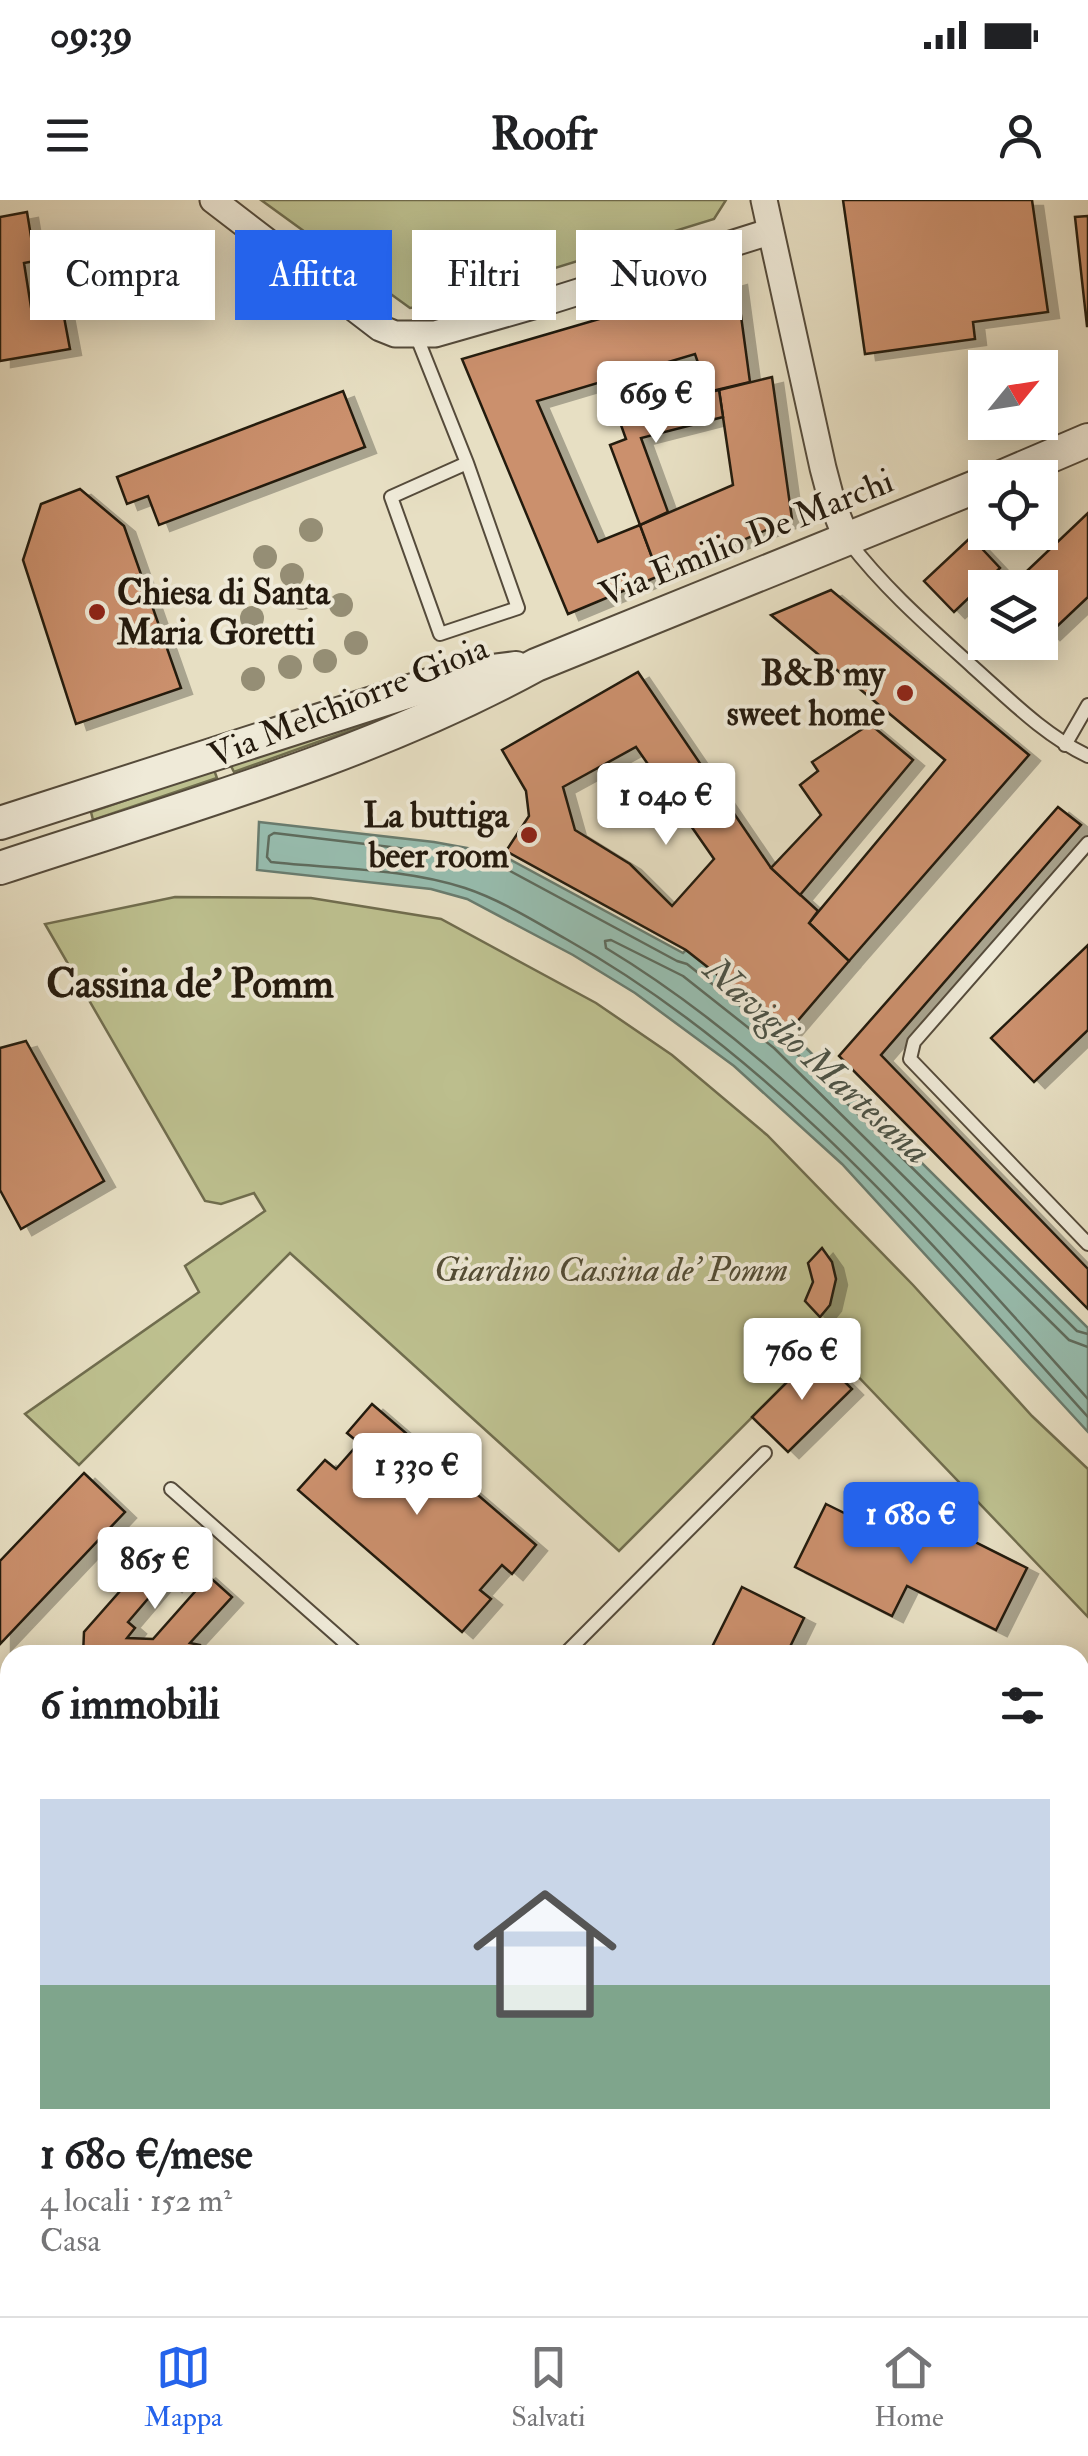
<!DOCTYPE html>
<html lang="it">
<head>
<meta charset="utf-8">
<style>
  :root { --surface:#fff; --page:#f6f6f6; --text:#202124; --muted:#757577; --line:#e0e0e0; --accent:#2563eb }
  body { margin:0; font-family:"IM FELL Double Pica",serif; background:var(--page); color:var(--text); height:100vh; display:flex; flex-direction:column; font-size:38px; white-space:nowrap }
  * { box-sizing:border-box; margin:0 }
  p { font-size:32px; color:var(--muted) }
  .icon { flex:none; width:55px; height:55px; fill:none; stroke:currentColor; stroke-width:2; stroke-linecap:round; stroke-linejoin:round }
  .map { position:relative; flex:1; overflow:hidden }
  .sheet { position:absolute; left:0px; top:1445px; width:1090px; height:672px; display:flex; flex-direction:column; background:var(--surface); border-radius:30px 30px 0 0; box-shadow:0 5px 25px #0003 }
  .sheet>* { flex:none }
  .guide { position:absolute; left:30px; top:30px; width:1030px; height:90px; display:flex; gap:20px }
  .needle { width:65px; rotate:60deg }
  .controls { position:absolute; left:968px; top:150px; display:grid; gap:20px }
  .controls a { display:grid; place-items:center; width:90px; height:90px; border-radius:0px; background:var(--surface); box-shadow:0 5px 25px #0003; font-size:50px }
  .price { position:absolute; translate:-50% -85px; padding:0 22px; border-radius:10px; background:#fff; color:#222; font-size:32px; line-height:65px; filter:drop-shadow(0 2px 5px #0008) }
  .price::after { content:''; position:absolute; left:50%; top:60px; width:30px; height:22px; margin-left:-15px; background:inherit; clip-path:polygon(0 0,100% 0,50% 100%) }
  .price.current { background:var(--accent); color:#fff }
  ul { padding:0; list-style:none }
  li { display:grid; align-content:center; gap:20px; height:530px; padding:0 40px }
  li+li { border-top:2px solid var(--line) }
  li span { display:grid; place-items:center; height:310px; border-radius:0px; color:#555 }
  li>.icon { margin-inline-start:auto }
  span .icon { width:180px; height:180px; fill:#fffc; stroke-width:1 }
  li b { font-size:42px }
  h2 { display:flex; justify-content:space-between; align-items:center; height:120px; padding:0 40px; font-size:42px }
  .pill { padding:0 35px; border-radius:0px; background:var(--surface); box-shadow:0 5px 25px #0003; font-size:35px; line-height:90px }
  .pill.current { background:var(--accent); color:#fff }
  .status { display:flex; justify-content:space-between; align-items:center; height:70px; padding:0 50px; background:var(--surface); direction:ltr }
  .status svg { height:28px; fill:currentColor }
  header { display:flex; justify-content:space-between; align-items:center; height:130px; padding:0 40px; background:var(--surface); font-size:45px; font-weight:700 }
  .menu { display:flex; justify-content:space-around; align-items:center; height:140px; border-top:2px solid var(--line); background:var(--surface); font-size:28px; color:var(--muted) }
  .menu a { display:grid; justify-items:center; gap:5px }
  .menu .current { color:var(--accent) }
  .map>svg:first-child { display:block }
  .green { fill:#bdc08f; stroke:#706d4e; stroke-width:2.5 }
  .water { fill:#97bdaf; stroke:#697c6f; stroke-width:2.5 }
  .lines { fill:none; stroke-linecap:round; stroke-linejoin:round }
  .shore { stroke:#5e6c5e; stroke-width:2.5 }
  .building { fill:#cb906d; stroke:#241a0e; stroke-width:2.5; fill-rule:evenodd; filter:url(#shadow) }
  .service-casing { stroke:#554b3b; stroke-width:16 }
  .minor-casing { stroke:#554b3b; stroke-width:29 }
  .tertiary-casing { stroke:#554b3b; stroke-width:36 }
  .service { stroke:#efead8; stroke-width:12 }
  .minor { stroke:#efead8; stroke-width:25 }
  .tertiary { stroke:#efead8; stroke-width:32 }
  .tree { fill:#958e75 }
  .poi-dot { fill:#8f2418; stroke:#efead8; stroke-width:4 }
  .labels { text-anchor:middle; stroke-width:8; stroke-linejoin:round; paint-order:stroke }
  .street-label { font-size:35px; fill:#241a0e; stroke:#efead8 }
  .poi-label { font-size:35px; font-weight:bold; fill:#241a0e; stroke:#efead8; text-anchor:end }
  .park-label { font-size:35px; font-style:italic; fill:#524c35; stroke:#efead8 }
  .water-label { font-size:38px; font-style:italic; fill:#4c5346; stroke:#efead8 }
  .quarter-label { font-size:40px; font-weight:bold; fill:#241a0e; stroke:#efead8 }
</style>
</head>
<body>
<div class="status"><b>09:39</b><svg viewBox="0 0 49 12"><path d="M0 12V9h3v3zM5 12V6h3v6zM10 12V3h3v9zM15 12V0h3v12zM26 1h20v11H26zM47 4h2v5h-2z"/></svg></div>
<header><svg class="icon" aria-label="menu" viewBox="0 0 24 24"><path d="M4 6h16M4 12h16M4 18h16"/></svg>Roofr<svg class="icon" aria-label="person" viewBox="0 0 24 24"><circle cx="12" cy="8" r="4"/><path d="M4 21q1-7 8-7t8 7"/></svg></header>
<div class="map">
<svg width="1088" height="2116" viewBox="0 0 1088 2116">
  <defs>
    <filter id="shadow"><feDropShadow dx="11" dy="6" stdDeviation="0" flood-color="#0004"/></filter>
  </defs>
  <rect width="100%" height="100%" fill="#e7dfc3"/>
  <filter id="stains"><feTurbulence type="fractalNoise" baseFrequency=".002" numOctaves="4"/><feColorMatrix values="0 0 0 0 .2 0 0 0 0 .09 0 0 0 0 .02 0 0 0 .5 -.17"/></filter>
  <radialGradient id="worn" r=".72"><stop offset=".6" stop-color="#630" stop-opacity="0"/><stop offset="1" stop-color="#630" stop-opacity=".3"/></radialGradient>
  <g class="green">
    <path d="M261 0H726L714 19 438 104 410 108Z"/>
    <path d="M446 496 234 572 230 564Z"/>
    <path d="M214 570 217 578 93 620 91 612Z"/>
    <path d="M175 697 311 698 441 719 596 803 672 855 767 935 913 1085 1032 1216 1088 1269V1417L826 1143 619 1351 290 1053 79 1265 25 1214 199 1092 185 1066 265 1011 254 993 221 1004 205 1001 45 724Z"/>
    <path d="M716 2108H813V2116H715Z"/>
  </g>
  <path class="water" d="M259 622 434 642 500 654 683 753 686 750 789 831 1088 1128V1232L842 964 734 866 635 793 573 755 467 699 431 689 257 670Z"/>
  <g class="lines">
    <g class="shore">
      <path d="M1088 1134 1077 1131 782 839 687 764 677 761 497 664 432 652 274 633 269 636 267 657 271 662C334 669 404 668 465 688 501 700 534 721 566 739 775 856 930 1042 1088 1217"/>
      <path d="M1088 1147 1069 1140 774 848 683 776 611 740 605 741 606 748C796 863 941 1036 1088 1199"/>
    </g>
  </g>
  <g class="building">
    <path d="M843 0H1032L1048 112 973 122 975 139 865 154Z"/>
    <path d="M27 12 35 61 24 63 31 107 61 101 70 149 0 161V17Z"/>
    <path d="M1088 16V126H1087L1075 17Z"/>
    <path d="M736 79 750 182 708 192 695 154 537 201 598 342 640 325 659 376 568 414 462 159Z"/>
    <path d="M772 177 792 319 659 376 640 325 733 285 719 190Z"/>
    <path d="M719 190 723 217 641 238 668 312 640 325 610 245 626 239 617 214Z"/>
    <path d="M343 191 365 247 159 325 148 296 127 304 117 277Z"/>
    <path d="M80 289 124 326 181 488 76 524 23 360 41 304Z"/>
    <path d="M1088 313V397L1049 434 1040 424V388H1009Z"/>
    <path d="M971 337 1000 368 954 412 924 381Z"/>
    <path d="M831 390 1029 555 849 761 809 723 945 560 771 415Z"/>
    <path d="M638 472 771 668 818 711 809 723 849 761 789 831 686 750 506 651 529 616 526 591 502 550ZM636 547 714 659 672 706 630 664 575 630 563 587Z"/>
    <path d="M870 524 913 560 800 695 771 668 821 615 800 585 818 571 812 562Z"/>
    <path d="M1058 607 1081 625 881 855 1088 1069V1109L839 856Z"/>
    <path d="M1088 745V830L1034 882 991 838Z"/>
    <path d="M26 841 104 981 21 1029 0 990V848Z"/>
    <path d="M822 1048 832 1062 836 1079 830 1105 820 1117 805 1101 813 1082 808 1063Z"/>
    <path d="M816 1153 852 1189 788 1252 752 1217Z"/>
    <path d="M372 1204 536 1345 512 1374 502 1365 480 1390 491 1399 462 1432 298 1290 325 1260 336 1269 359 1243 347 1233Z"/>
    <path d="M84 1273 125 1312 0 1444V1361Z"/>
    <path d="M826 1304 917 1349 931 1320 1027 1368 996 1430 907 1386 892 1416 795 1367Z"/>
    <path d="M166 1339 193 1361 190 1364 187 1361 172 1379 175 1381 171 1386 164 1380 128 1422 135 1428 127 1438 153 1439 207 1378 204 1372 232 1397 190 1443 200 1445V1455H83L84 1432Z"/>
    <path d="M742 1387 804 1418 786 1455H708Z"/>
    <path d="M218 1447 254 1450V1455H217Z"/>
    <path d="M1080 1489 1088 1492V1566L1080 1563Z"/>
    <path d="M0 1498H10V1563L0 1562Z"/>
    <path d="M1088 1569V1601L1080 1598Z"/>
    <path d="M1080 1743 1088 1744V1896H1080Z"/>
    <path d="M1080 1980 1088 1988V2065L1080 2073Z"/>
    <path d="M51 2108H391L390 2116H72L50 2113Z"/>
    <rect x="607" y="2108" width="65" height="8"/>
    <path d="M999 2108H1043L1034 2116H1007Z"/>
  </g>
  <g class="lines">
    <defs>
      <g id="service">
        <path d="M416 135 467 263 518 408 440 434 391 297 467 263"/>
        <path d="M849 342C885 389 929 427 973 467 1009 499 1044 535 1088 556"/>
        <path d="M1065 545 1088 505"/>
        <path d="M1088 643 914 842 910 859 1088 1044"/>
        <path d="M171 1289 359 1455"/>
        <path d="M564 1455 765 1253"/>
      </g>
      <g id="minor">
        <path d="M213 0 380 128 395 134H435L540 104 769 32"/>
        <path d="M764 0 823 268 832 302 847 340"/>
        <path d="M0 1618 10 1620"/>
        <path d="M1080 1691 1088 1692"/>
        <path d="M0 1973 10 1832"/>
        <path d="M899 2116 900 2108"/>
      </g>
      <g id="tertiary">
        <path d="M999 278 1088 240"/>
        <path d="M0 623 460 475 516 468"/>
        <path d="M0 668C181 608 368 557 536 465L985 283"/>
      </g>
    </defs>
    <use href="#service" class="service-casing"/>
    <use href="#minor" class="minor-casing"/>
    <use href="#tertiary" class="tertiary-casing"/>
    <use href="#service" class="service"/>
    <use href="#minor" class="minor"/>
    <use href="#tertiary" class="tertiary"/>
  </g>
  <g class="tree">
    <circle cx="311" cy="330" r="12"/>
    <circle cx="265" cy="357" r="12"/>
    <circle cx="292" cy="375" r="12"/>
    <circle cx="302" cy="398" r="12"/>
    <circle cx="341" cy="405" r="12"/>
    <circle cx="252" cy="418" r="12"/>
    <circle cx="356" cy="443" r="12"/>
    <circle cx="325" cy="461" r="12"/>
    <circle cx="290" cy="467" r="12"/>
    <circle cx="253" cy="479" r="12"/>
  </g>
  <g class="poi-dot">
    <circle cx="97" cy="412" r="10"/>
    <circle cx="905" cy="493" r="10"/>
    <circle cx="529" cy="635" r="10"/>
  </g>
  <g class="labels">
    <g class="street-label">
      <text transform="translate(746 337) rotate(-22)" y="12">Via Emilio De Marchi</text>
      <text transform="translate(348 501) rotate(-22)" y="12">Via Melchiorre Gioia</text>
    </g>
    <g class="poi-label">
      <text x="117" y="404" text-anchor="start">Chiesa di Santa<tspan x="117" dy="40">Maria Goretti</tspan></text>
      <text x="885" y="485">B&amp;B my<tspan x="885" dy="40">sweet home</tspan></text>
      <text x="509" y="627">La buttiga<tspan x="509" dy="40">beer room</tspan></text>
    </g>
    <g class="park-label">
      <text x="611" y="1081">Giardino Cassina de' Pomm</text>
    </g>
    <g class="water-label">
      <text transform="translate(818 860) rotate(42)" y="13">Naviglio Martesana</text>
    </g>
    <g class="quarter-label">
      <text x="190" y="797">Cassina de' Pomm</text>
    </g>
  </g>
  <rect width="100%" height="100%" filter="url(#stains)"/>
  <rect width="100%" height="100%" fill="url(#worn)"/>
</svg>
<div class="controls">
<a><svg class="needle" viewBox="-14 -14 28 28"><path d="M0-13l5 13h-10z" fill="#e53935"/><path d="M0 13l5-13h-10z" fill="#757577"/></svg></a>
<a><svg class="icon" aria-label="locate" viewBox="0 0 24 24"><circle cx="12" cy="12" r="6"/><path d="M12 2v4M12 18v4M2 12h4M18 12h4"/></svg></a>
<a><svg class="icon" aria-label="layers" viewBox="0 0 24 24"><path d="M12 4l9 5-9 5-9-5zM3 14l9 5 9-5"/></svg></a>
</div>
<b class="price" style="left:656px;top:246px">669 €</b>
<b class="price" style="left:666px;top:648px">1 040 €</b>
<b class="price" style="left:802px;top:1203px">760 €</b>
<b class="price" style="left:417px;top:1318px">1 330 €</b>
<b class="price current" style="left:911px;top:1367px">1 680 €</b>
<b class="price" style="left:155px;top:1412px">865 €</b>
<div class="guide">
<a class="pill">Compra</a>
<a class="pill current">Affitta</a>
<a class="pill">Filtri</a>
<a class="pill">Nuovo</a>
</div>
<section class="sheet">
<h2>6 immobili<svg class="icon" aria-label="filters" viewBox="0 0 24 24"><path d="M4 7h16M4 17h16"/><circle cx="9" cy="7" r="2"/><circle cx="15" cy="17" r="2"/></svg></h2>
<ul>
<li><span style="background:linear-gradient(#c9d6e8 60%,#7fa58c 0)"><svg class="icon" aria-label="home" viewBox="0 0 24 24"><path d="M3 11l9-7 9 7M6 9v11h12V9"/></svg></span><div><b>1 680 €/mese</b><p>4 locali · 152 m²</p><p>Casa</p></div></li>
</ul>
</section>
</div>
<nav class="menu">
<a class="current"><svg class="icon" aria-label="map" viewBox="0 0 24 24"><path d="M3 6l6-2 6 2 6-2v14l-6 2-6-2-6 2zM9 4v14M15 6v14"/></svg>Mappa</a>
<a><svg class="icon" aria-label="saved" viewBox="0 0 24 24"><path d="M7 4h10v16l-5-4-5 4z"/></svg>Salvati</a>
<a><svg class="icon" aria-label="home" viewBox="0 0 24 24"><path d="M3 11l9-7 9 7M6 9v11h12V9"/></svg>Home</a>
</nav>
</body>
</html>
